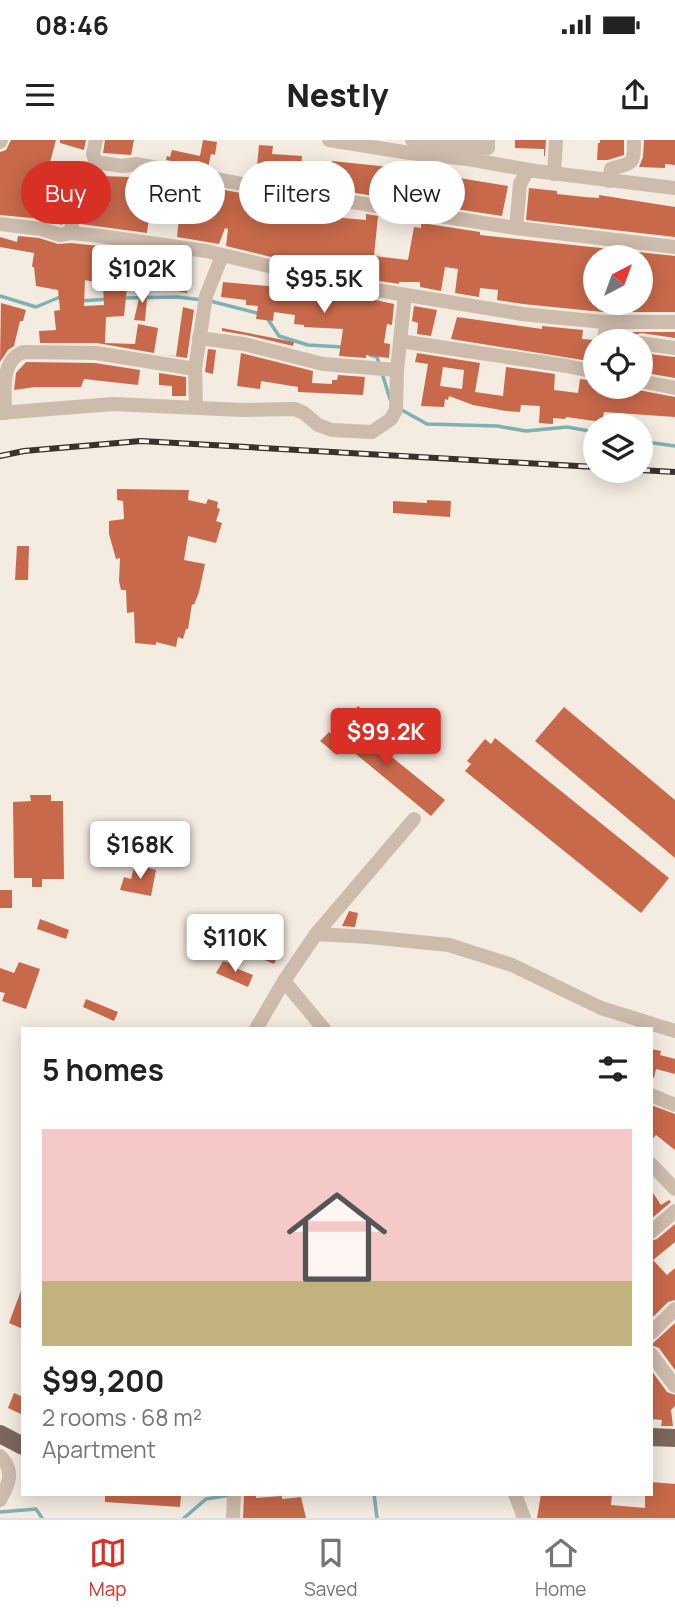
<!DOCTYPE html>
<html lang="en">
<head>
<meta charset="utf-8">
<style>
  :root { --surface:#fff; --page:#f2f2f2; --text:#222; --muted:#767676; --line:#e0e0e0; --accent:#d93025 }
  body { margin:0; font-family:Manrope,sans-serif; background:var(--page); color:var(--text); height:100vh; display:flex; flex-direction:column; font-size:26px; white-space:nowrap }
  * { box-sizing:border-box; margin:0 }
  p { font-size:23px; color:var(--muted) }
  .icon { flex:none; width:38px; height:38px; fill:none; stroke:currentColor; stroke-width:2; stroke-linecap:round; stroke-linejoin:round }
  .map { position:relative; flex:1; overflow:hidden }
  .side { position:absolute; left:21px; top:887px; width:632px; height:469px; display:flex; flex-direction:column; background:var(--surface); border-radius:0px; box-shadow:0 4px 18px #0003 }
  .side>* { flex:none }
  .hud { position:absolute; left:21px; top:21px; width:634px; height:63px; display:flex; gap:14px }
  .needle { width:46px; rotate:41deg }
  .controls { position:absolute; left:583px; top:105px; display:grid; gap:14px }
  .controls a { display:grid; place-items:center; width:70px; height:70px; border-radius:50%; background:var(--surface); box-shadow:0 4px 18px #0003; font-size:35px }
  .price { position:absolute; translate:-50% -60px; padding:0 16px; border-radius:7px; background:#fff; color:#222; font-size:23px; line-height:46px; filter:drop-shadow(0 2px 4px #0008) }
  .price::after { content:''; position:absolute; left:50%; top:42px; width:21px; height:16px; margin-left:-10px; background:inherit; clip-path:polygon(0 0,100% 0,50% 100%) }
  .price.selected { background:var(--accent); color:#fff }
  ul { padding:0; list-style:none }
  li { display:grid; align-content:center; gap:14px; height:371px; padding:0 21px }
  li span { display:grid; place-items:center; height:217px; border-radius:0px; color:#555 }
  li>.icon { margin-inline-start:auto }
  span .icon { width:126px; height:126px; fill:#fffc; stroke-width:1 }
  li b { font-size:30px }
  h2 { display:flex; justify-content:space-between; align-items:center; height:84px; padding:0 21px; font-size:30px }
  .pill { padding:0 24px; border-radius:32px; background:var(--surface); box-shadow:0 4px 18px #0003; font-size:24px; line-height:63px }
  .pill.selected { background:var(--accent); color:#fff }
  .status { display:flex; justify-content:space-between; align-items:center; height:49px; padding:0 35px; background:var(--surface); direction:ltr }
  .status svg { height:19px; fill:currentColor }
  header { display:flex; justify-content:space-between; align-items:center; height:91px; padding:0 21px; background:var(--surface); font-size:32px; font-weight:800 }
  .tab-bar { display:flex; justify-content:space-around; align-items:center; height:98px; border-top:2px solid var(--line); background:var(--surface); font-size:19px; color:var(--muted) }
  .tab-bar a { display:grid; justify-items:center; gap:4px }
  .tab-bar .selected { color:var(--accent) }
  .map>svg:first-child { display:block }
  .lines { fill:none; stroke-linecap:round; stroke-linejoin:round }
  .stream { stroke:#7fb0b2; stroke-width:3.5 }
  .building { fill:#c8694b; fill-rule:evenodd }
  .minor { stroke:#cdbbac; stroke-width:14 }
  .major { stroke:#7d675c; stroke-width:18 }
  .rail-casing { stroke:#3b302b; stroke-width:6 }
  .rail { stroke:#fbf5ee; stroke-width:3.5; stroke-dasharray:10; stroke-linecap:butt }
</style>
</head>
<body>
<div class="status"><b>08:46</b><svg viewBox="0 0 49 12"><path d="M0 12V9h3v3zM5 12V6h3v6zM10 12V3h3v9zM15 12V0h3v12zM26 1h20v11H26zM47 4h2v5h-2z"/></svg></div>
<header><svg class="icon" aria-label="menu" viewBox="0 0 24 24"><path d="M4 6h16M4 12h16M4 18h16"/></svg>Nestly<svg class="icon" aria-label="share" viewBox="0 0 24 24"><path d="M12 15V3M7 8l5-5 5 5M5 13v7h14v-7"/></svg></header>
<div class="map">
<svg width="675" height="1378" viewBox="0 0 675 1378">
  <rect width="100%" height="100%" fill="#f4ebe1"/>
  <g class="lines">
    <g class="stream">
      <path d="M0 156 36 167 60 157"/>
      <path d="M123 158 177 157 203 160"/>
      <path d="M81 161 109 159"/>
      <path d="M210 161 261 174"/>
      <path d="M267 178 279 196 308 205 342 207"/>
      <path d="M370 215 377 217 380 226"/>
      <path d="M382 233 390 259"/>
      <path d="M400 269 427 284 497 286 526 291 567 287 595 292"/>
      <path d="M640 301 675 306"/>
      <path d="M374 1354 377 1378"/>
      <path d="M0 1372 36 1369 42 1378"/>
      <path d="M184 1378 206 1359 231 1355"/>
    </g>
  </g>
  <g class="building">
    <path d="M11 0H56L44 45 68 51 62 85 42 79 0 75V12L6 10Z"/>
    <path d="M60 0H86L84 10 60 3Z"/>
    <path d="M105 0H134L131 15 103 13Z"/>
    <path d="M203 0 217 2 215 15 211 14 208 28 166 20 167 16 170 17 172 10 200 16Z"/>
    <path d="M515 0H546L545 16H544V9L515 8Z"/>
    <path d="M600 0H624V15L608 20H597L598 3H600Z"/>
    <path d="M644 0H675V25L665 24V28L639 27 643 17Z"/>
    <path d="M259 5 273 6 272 14 302 16 301 28 271 25 269 39 256 37Z"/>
    <path d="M332 21 418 30 412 62 312 46V38L331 40Z"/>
    <path d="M435 34 508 46 502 76 430 65Z"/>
    <path d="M101 36 159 38 280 60V63L333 69 332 77 366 80V74L378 76 374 116 408 120 414 87 421 88V84H428L480 92V95L675 116V172H603L523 164 497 160 498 150 480 148 479 157 455 153 458 129 445 127 441 151 420 147V142H399V144L354 137 226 106 228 89 225 88 219 104 177 97 180 69 150 68 147 93 81 84 85 61 101 62ZM595 117H640V163H595Z"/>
    <path d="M529 48 557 51V54L585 57 599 58V55L675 67V97L526 80Z"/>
    <path d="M18 96 39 98 58 104 71 103 119 108 116 127 129 128 124 176 106 177 105 203 135 204 138 184 158 188 154 213 97 203H40L39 191 56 190 54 171 60 170 58 150 36 146 34 127H32L34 113 0 107V97L17 102ZM85 140 103 144 104 165 84 166Z"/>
    <path d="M151 113 192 119 187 153 156 147 160 126 148 123Z"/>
    <path d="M223 142 278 147 299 151 300 148 311 149V154L331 157V151L394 164 392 185 387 184 384 203 390 204 389 218 366 215V218L339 216 343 189 304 187V185L294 184 295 175 274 172 273 181 256 179 258 166 246 165V160L221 157Z"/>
    <path d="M142 146 148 147 145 181 134 180Z"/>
    <path d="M1 163 26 170 23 181H20L14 206 8 210 0 222Z"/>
    <path d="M414 166 437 170 431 196 417 194 418 183 412 181Z"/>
    <path d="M183 167 194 170 187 218 160 214 176 216Z"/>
    <path d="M457 177 542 189V186L583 190 582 199 595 200V222L451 199Z"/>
    <path d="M222 188 294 202 293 206 246 195 222 191Z"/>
    <path d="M629 192H675V198L641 193 635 195Z"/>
    <path d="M208 209 216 210 213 234 205 232Z"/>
    <path d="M241 213 313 231 312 243 332 244V240H337L338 235 365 237 363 255 298 252V247L261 241 260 249 237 246Z"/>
    <path d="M417 213 480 223 475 252 503 256 506 227 555 234 554 250 578 253 580 239 595 241V247H633L638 250 675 257V277L604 272 602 282 566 277 565 279 553 278V284L539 283 540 266 521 265 520 272 506 271 473 265 449 256 448 260 445 259 444 267 421 266 428 224 415 222ZM443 227 464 230 462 249 440 246Z"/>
    <path d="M640 213 675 217V238L640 232Z"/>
    <path d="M26 222 95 223 140 230 138 245 84 239 81 247H35L14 250 16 233Z"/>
    <path d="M159 233 186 237V256H172V246L159 245Z"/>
    <path d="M117 349 189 350 188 360 206 364 208 359 218 362 217 368 220 369 216 381 222 383 216 403 188 396 184 420 205 424 199 452 194 465 192 464 188 489H186L183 499 178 497 176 507 156 502V505L135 503 134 472 127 473 126 450H121L119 441 120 418 116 419 109 394V381L124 379 123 361 117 360Z"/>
    <path d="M427 360 451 361 450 377 393 373V361L427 363Z"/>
    <path d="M17 406H29L28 440H15Z"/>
    <path d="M358 566 367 574 360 581 352 573Z"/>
    <path d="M564 567 675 660V718L535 601Z"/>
    <path d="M351 584 445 660 431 676 345 605 337 615 320 601 329 592 338 600Z"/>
    <path d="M495 598 669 738 641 773 465 631 471 624 467 621 485 599 491 604Z"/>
    <path d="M30 655H51V661H63L64 739H42V747H32V738H14L13 662 31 661Z"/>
    <path d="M135 724 156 730 151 756 120 750 124 737 131 739Z"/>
    <rect x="0" y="750" width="12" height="18"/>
    <path d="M349 771 358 773 355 787 342 786Z"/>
    <path d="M40 779 69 790 66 799 37 789Z"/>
    <path d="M194 782 204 784 202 793 192 791Z"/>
    <path d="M270 801 282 806 274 824 262 819Z"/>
    <path d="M223 821 239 826 238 829 253 835 248 847 216 833Z"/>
    <path d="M19 822 40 829 26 869 2 861 5 853 0 852V828L14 833Z"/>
    <path d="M86 859 118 872 114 881 83 867Z"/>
    <path d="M651 909 661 911 660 915 675 919V934L656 929 654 938 651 937Z"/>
    <path d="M651 965 675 974V1010L656 995 651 1001Z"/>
    <path d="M651 1050 661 1065 669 1060 671 1062 651 1079Z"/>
    <path d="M675 1084V1102L653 1120 667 1135 675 1128V1160L668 1162 651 1179V1101L657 1099Z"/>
    <path d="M22 1148H23V1189L9 1183Z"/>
    <path d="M675 1183V1230L659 1208 651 1205Z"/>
    <path d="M651 1230 667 1252 675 1255V1266L671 1270 673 1286H661L662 1280 651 1279Z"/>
    <path d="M14 1253 23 1257V1275L8 1268Z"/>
    <path d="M651 1342 675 1344V1378H537L541 1354H612L611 1365 645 1368V1354H651Z"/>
    <path d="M105 1354 181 1356 180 1367 105 1362Z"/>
    <path d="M244 1354H256V1358L282 1356V1359L301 1357 306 1378H243Z"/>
  </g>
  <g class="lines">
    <g class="minor">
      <path d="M96 0 93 14 96 22"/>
      <path d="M329 0 410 13 468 19 535 31 675 48"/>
      <path d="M412 0 488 8V0"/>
      <path d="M0 2 1 0"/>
      <path d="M554 34 556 0"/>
      <path d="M609 41 611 29C633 22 634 26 634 0"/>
      <path d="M0 84 41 89 60 95 71 93 101 96 206 111 352 146 522 174 603 182H675"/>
      <path d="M516 88 520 44 528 30"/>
      <path d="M71 93C74 61 75 47 96 22L123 26 136 24 263 48 516 88 675 107"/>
      <path d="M607 182 604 198 627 201"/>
      <path d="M199 198 244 204 323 224 397 230"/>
      <path d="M400 201 567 226 595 232"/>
      <path d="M640 203 675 208"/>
      <path d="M195 229 196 267"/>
      <path d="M640 241 675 248"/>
      <path d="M0 273 113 264 242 270 295 269 304 273 318 285 332 290 372 292 391 279 396 270 397 230 405 155"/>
      <path d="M5 273C5 252 0 221 23 212L96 213 195 229 206 156 222 116"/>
      <path d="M316 794 369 797 449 805 512 825 601 868 675 891"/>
      <path d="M284 841 324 889"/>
      <path d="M256 889 284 841 316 794 414 679"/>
      <path d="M651 955 675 965"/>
      <path d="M651 1024 675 1049"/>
      <path d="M651 1092 675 1071"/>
      <path d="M651 1193 675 1169"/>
      <path d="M651 1214 675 1246"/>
      <path d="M0 1316C15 1330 9 1344 0 1360"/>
      <path d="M515 1354 524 1378"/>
      <path d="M233 1378 234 1354"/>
    </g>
    <g class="major">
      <path d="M0 1294 23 1306"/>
      <path d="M651 1297 675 1298"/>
    </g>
    <defs>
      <g id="rail">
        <path d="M0 316 24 311 141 301 595 327"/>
        <path d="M640 330 675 332"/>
      </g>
    </defs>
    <use href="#rail" class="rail-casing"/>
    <use href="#rail" class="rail"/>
  </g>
</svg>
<div class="controls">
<a><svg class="needle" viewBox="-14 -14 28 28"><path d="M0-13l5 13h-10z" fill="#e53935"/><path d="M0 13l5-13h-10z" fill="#767676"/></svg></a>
<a><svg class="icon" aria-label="locate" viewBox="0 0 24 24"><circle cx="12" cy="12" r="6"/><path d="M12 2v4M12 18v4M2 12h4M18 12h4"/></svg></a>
<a><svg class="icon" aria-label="layers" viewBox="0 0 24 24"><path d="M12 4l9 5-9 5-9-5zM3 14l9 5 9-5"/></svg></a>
</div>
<b class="price" style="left:142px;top:165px">$102K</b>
<b class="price" style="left:324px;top:175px">$95.5K</b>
<b class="price selected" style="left:386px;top:628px">$99.2K</b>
<b class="price" style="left:140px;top:741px">$168K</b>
<b class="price" style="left:235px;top:834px">$110K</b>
<div class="hud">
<a class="pill selected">Buy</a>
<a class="pill">Rent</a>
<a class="pill">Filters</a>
<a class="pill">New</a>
</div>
<section class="side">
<h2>5 homes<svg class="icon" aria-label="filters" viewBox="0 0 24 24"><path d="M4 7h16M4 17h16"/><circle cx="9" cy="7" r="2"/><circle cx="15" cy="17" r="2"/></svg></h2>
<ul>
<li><span style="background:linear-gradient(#f6c9c9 70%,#c2b280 0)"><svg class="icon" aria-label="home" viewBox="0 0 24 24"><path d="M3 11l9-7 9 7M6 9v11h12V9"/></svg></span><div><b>$99,200</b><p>2 rooms · 68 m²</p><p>Apartment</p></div></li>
</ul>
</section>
</div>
<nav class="tab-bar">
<a class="selected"><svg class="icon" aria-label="map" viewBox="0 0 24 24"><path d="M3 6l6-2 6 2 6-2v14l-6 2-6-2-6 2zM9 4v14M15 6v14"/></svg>Map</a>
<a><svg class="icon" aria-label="saved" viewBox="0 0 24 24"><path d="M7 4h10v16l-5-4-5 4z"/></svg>Saved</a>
<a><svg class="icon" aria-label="home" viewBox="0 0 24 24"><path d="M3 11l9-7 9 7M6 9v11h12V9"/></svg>Home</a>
</nav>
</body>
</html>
